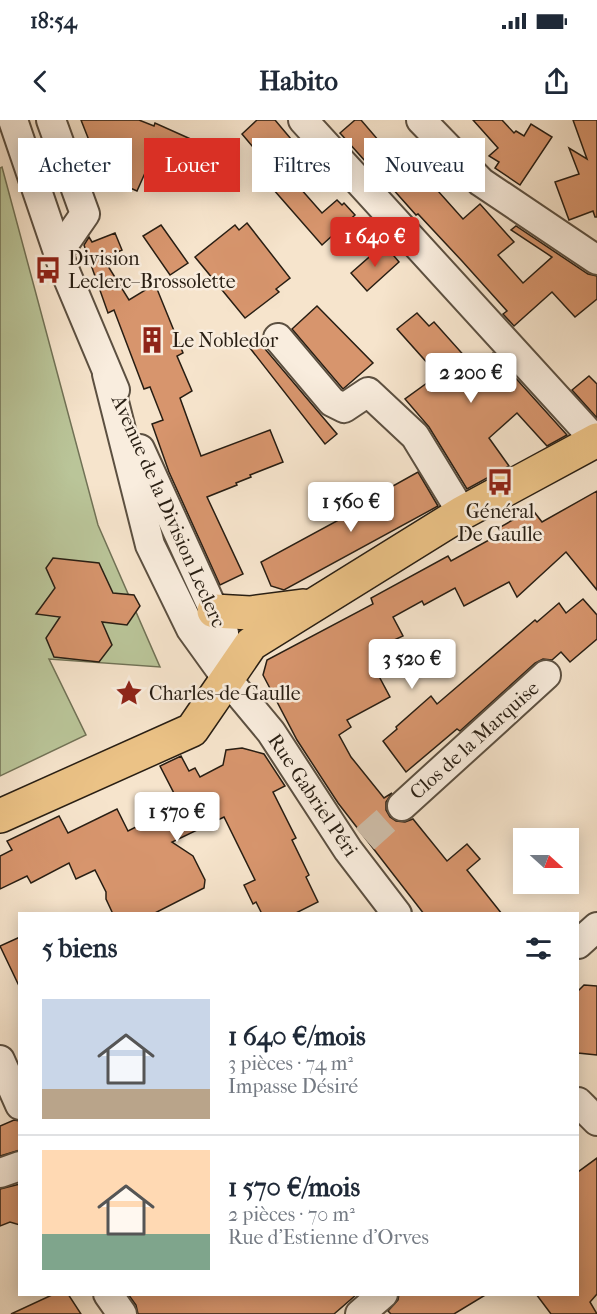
<!DOCTYPE html>
<html lang="fr">
<head>
<meta charset="utf-8">
<style>
  :root { --surface:#fff; --page:#f6f6f7; --text:#1f2937; --muted:#747a83; --line:#e0e1e3; --accent:#d93025 }
  body { margin:0; font-family:"IM FELL French Canon",serif; background:var(--page); color:var(--text); height:100vh; display:flex; flex-direction:column; font-size:22px; white-space:nowrap }
  * { box-sizing:border-box; margin:0 }
  p { font-size:20px; color:var(--muted) }
  .icon { flex:none; width:33px; height:33px; fill:none; stroke:currentColor; stroke-width:2; stroke-linecap:round; stroke-linejoin:round }
  .map { position:relative; flex:1; overflow:hidden }
  .details { position:absolute; left:18px; top:792px; width:561px; height:384px; display:flex; flex-direction:column; background:var(--surface); border-radius:0px; box-shadow:0 3px 15px #0003 }
  .details>* { flex:none }
  .hud { position:absolute; left:18px; top:18px; width:561px; height:54px; display:flex; gap:12px }
  .needle { width:39px; rotate:111deg }
  .buttons { position:absolute; left:513px; top:708px; display:grid; gap:12px }
  .buttons a { display:grid; place-items:center; width:66px; height:66px; border-radius:0px; background:var(--surface); box-shadow:0 3px 15px #0003; font-size:30px }
  .price { position:absolute; translate:-50% -51px; padding:0 14px; border-radius:6px; background:#fff; color:#222; font-size:20px; line-height:39px; filter:drop-shadow(0 2px 3px #0008) }
  .price::after { content:''; position:absolute; left:50%; top:36px; width:18px; height:14px; margin-left:-9px; background:inherit; clip-path:polygon(0 0,100% 0,50% 100%) }
  .price.current { background:var(--accent); color:#fff }
  ul { padding:0; list-style:none }
  li { display:flex; align-items:center; gap:18px; height:150px; padding:0 24px }
  li+li { border-top:2px solid var(--line) }
  li span { display:grid; place-items:center; flex:none; width:168px; height:120px; border-radius:0px; color:#555 }
  li>.icon { margin-inline-start:auto }
  span .icon { width:72px; height:72px; fill:#fffc; stroke-width:1 }
  li b { font-size:26px }
  h2 { display:flex; justify-content:space-between; align-items:center; height:72px; padding:0 24px; font-size:26px }
  .tag { padding:0 21px; border-radius:0px; background:var(--surface); box-shadow:0 3px 15px #0003; font-size:21px; line-height:54px }
  .tag.current { background:var(--accent); color:#fff }
  .status { display:flex; justify-content:space-between; align-items:center; height:42px; padding:0 30px; background:var(--surface); direction:ltr }
  .status svg { height:16px; fill:currentColor }
  header { display:flex; justify-content:space-between; align-items:center; height:78px; padding:0 24px; background:var(--surface); font-size:27px; font-weight:700 }
  .map>svg:first-child { display:block }
  .green { fill:#bac599; stroke:#717256; stroke-width:1.5 }
  .building { fill:#d7956d; stroke:#281e13; stroke-width:1.5 }
  .lines { fill:none; stroke-linecap:round; stroke-linejoin:round }
  .minor-tunnel { stroke:#cdbca7; stroke-width:28; stroke-dasharray:28 14; stroke-linecap:butt }
  .minor-casing { stroke:#5c5041; stroke-width:32 }
  .major-casing { stroke:#281e13; stroke-width:36 }
  .minor { stroke:#f9edde; stroke-width:28 }
  .major { stroke:#ebc286; stroke-width:33 }
  .labels { text-anchor:middle; stroke-width:5; stroke-linejoin:round; paint-order:stroke }
  .poi-label { font-size:20px; fill:#281e13; stroke:#f9edde; text-anchor:start }
  .street-label { font-size:20px; fill:#281e13; stroke:#f9edde }
</style>
</head>
<body>
<div class="status"><b>18:54</b><svg viewBox="0 0 49 12"><path d="M0 12V9h3v3zM5 12V6h3v6zM10 12V3h3v9zM15 12V0h3v12zM26 1h20v11H26zM47 4h2v5h-2z"/></svg></div>
<header><svg class="icon" aria-label="back" viewBox="0 0 24 24"><path d="M15 5l-7 7 7 7"/></svg>Habito<svg class="icon" aria-label="share" viewBox="0 0 24 24"><path d="M12 15V3M7 8l5-5 5 5M5 13v7h14v-7"/></svg></header>
<div class="map">
<svg width="597" height="1194" viewBox="0 0 597 1194">
  <rect width="100%" height="100%" fill="#f6e4cc"/>
  <filter id="stains"><feTurbulence type="fractalNoise" baseFrequency=".00333" numOctaves="4"/><feColorMatrix values="0 0 0 0 .2 0 0 0 0 .09 0 0 0 0 .02 0 0 0 .5 -.17"/></filter>
  <radialGradient id="worn" r=".72"><stop offset=".6" stop-color="#630" stop-opacity="0"/><stop offset="1" stop-color="#630" stop-opacity=".3"/></radialGradient>
  <path class="green" d="M2 47 98 405 160 547 49 539 86 615 0 656V48Z"/>
  <g class="building">
    <path d="M81 0H139L154 6 155 3 195 21 184 46 167 38 161 50 149 44 137 71 112 60 129 21 94 33Z"/>
    <path d="M257 0H275L291 19 286 24 299 38 285 51 322 93 337 80 342 85 344 83 355 95 322 125 259 53 268 45 242 14Z"/>
    <path d="M355 0H361L391 35 395 31 401 38 405 34 463 99 480 84 514 122 498 135 523 163 552 137 511 110 516 106 588 154 597 156V179L575 197 552 172 514 206 503 194 507 191 462 141 418 94 416 95 375 49 374 51 340 13Z"/>
    <path d="M473 0H502L514 13 516 11 524 16 531 4 552 17 520 65 495 48 499 42 489 36 498 28Z"/>
    <path d="M573 0H597V97H595L593 91 569 100 555 62 579 54 569 28 587 39Z"/>
    <path d="M247 103 290 158 276 169 279 172 245 198 195 137 235 105 239 110Z"/>
    <path d="M161 105 188 143 170 155 143 116Z"/>
    <path d="M115 113 122 130 103 138 129 180 155 164 183 233 177 236 192 271 180 278 201 336 270 310 283 342 250 355 251 357 236 363 237 365 207 377 243 454 220 465 169 352 152 304 163 300 150 267 144 269 114 190 108 193 84 125 89 117 92 122Z"/>
    <path d="M384 124 399 142 367 171 351 153Z"/>
    <path d="M317 186 373 243 343 269 292 209Z"/>
    <path d="M417 193 429 206 434 202 476 249 493 233 567 315 547 326 517 293 489 318 509 346 467 369 429 307 405 279 438 255 397 209Z"/>
    <path d="M262 218 265 229 337 314 325 324 250 228Z"/>
    <path d="M589 256 597 264V298L572 270Z"/>
    <path d="M418 352 438 386 284 470 271 466 261 442 359 389 357 386Z"/>
    <path d="M597 371V470L566 432 517 477 509 462 464 486 455 468 424 485 422 481 393 497 403 516 394 520 398 527 383 535 385 538 373 545 390 577 347 600 351 607 339 615 351 637 384 678 392 673 386 682V690L390 697 396 701 405 702 413 699 447 741 467 724 480 739 467 750 502 794H424L338 683 297 620 263 555 267 540 373 484 371 478 448 436 451 441 500 414 497 409 532 389 542 402Z"/>
    <path d="M53 438 99 443 113 473 134 475 140 486 127 505 102 502 112 525 99 542 54 537 46 518 60 497 36 494 55 468 46 448Z"/>
    <path d="M583 479 597 495V519L570 542 561 532 552 540 543 539 535 543 460 611 457 609 406 652 383 621 397 609 396 607 431 576 437 584 535 500 537 502 559 483 566 493Z"/>
    <path d="M242 628 264 634 285 666 273 672 296 718 292 720 309 755 306 757 318 782 294 794H262L256 782 253 784 244 765 255 760 224 697 172 722 193 736 205 760 204 768 153 794H113L106 779V772L95 750 76 759 69 743 31 763 27 756 0 769V736L12 730 7 721 59 696 68 713 117 689 128 711 180 685 160 646 181 636 189 651 195 648 200 657 223 645 226 630Z"/>
    <path d="M20 817V868L0 826Z"/>
    <path d="M584 865 597 866V935L578 933V871Z"/>
    <path d="M14 1000 20 1001V1030L0 1036V1006Z"/>
    <path d="M597 1038V1174L590 1182 597 1194H551L536 1174H578V1052Z"/>
    <path d="M20 1064V1105L10 1102 0 1106V1069Z"/>
    <path d="M54 1174H68L81 1194H11Z"/>
    <path d="M128 1174H357L334 1194H138L136 1185Z"/>
    <path d="M399 1174H487L454 1194H391L388 1191 398 1180Z"/>
  </g>
  <g class="lines">
    <path class="minor-tunnel" d="M365 719 402 686"/>
    <defs>
      <g id="minor">
        <path d="M13 0 62 144 115 270"/>
        <path d="M51 0 85 94 58 133"/>
        <path d="M303 0 596 321"/>
        <path d="M421 0 481 62 597 140"/>
        <path d="M278 218 332 282 344 288 368 272 415 316 462 393"/>
        <path d="M107 254 150 425 191 509 227 559 271 612 348 730 397 794"/>
        <path d="M140 329 224 513 227 559"/>
        <path d="M402 686 546 555"/>
        <path d="M578 824 597 807"/>
        <path d="M0 940 20 985"/>
        <path d="M578 982 597 1001"/>
        <path d="M0 1053 20 1046"/>
        <path d="M108 1174 122 1194"/>
        <path d="M360 1194 383 1174"/>
      </g>
      <g id="major">
        <path d="M214 491 250 493 303 486"/>
        <path d="M0 696 192 610 251 524 462 393 597 320"/>
      </g>
    </defs>
    <use href="#minor" class="minor-casing"/>
    <use href="#major" class="major-casing"/>
    <use href="#minor" class="minor"/>
    <use href="#major" class="major"/>
  </g>
  <defs>
    <symbol id="bus-bare" viewBox="-9 -9 18 18"><path d="M-5-6H5V4H4V6H2V4H-2V6H-4V4H-5ZM-3.5-4V0h7V-4ZM-3.5 1.2v1.5H-2V1.2ZM2 1.2v1.5H3.5V1.2Z" fill="#8f2418" stroke="#f9edde" stroke-width="2.5" paint-order="stroke"/></symbol>
    <symbol id="building-bare" viewBox="-9 -9 18 18"><path d="M-4-6H4V6H1V3H-1V6H-4ZM-2.5-4.3h1.7v1.8h-1.7ZM.8-4.3h1.7v1.8H.8ZM-2.5-1h1.7V.8h-1.7ZM.8-1h1.7V.8H.8Z" fill="#8f2418" stroke="#f9edde" stroke-width="2.5" paint-order="stroke"/></symbol>
    <symbol id="sight-bare" viewBox="-9 -9 18 18"><path d="M0-6L1.8-2.2L6-1.7L2.9 1.2L3.7 5.4L0 3.3L-3.7 5.4L-2.9 1.2L-6-1.7L-1.8-2.2Z" fill="#8f2418" stroke="#f9edde" stroke-width="2.5" paint-order="stroke"/></symbol>
  </defs>
  <g fill-rule="evenodd">
    <use href="#bus-bare" x="29" y="131" width="38" height="38"/>
    <use href="#building-bare" x="133" y="201" width="38" height="38"/>
    <use href="#bus-bare" x="481" y="343" width="38" height="38"/>
    <use href="#sight-bare" x="110" y="554" width="38" height="38"/>
  </g>
  <g class="labels">
    <g class="poi-label">
      <text x="68" y="145">Division<tspan x="68" dy="23">Leclerc–Brossolette</tspan></text>
      <text x="172" y="227">Le Nobledor</text>
      <text x="500" y="398" text-anchor="middle">Général<tspan x="500" dy="23">De Gaulle</tspan></text>
      <text x="149" y="580">Charles-de-Gaulle</text>
    </g>
    <g class="street-label">
      <text transform="translate(169 391) rotate(66)" y="7">Avenue de la Division Leclerc</text>
      <text transform="translate(474 620) rotate(-42)" y="7">Clos de la Marquise</text>
      <text transform="translate(313 675) rotate(56)" y="7">Rue Gabriel Péri</text>
    </g>
  </g>
  <rect width="100%" height="100%" filter="url(#stains)"/>
  <rect width="100%" height="100%" fill="url(#worn)"/>
</svg>
<div class="buttons">
<a><svg class="needle" viewBox="-14 -14 28 28"><path d="M0-13l5 13h-10z" fill="#e53935"/><path d="M0 13l5-13h-10z" fill="#747a83"/></svg></a>
</div>
<b class="price current" style="left:375px;top:148px">1 640 €</b>
<b class="price" style="left:471px;top:284px">2 200 €</b>
<b class="price" style="left:351px;top:413px">1 560 €</b>
<b class="price" style="left:412px;top:570px">3 520 €</b>
<b class="price" style="left:177px;top:723px">1 570 €</b>
<div class="hud">
<a class="tag">Acheter</a>
<a class="tag current">Louer</a>
<a class="tag">Filtres</a>
<a class="tag">Nouveau</a>
</div>
<section class="details">
<h2>5 biens<svg class="icon" aria-label="filters" viewBox="0 0 24 24"><path d="M4 7h16M4 17h16"/><circle cx="9" cy="7" r="2"/><circle cx="15" cy="17" r="2"/></svg></h2>
<ul>
<li><span style="background:linear-gradient(#c9d6e8 75%,#b9a48a 0)"><svg class="icon" aria-label="home" viewBox="0 0 24 24"><path d="M3 11l9-7 9 7M6 9v11h12V9"/></svg></span><div><b>1 640 €/mois</b><p>3 pièces · 74 m²</p><p>Impasse Désiré</p></div></li>
<li><span style="background:linear-gradient(#ffd9b3 70%,#7fa58c 0)"><svg class="icon" aria-label="home" viewBox="0 0 24 24"><path d="M3 11l9-7 9 7M6 9v11h12V9"/></svg></span><div><b>1 570 €/mois</b><p>2 pièces · 70 m²</p><p>Rue d'Estienne d'Orves</p></div></li>
</ul>
</section>
</div>
</body>
</html>
